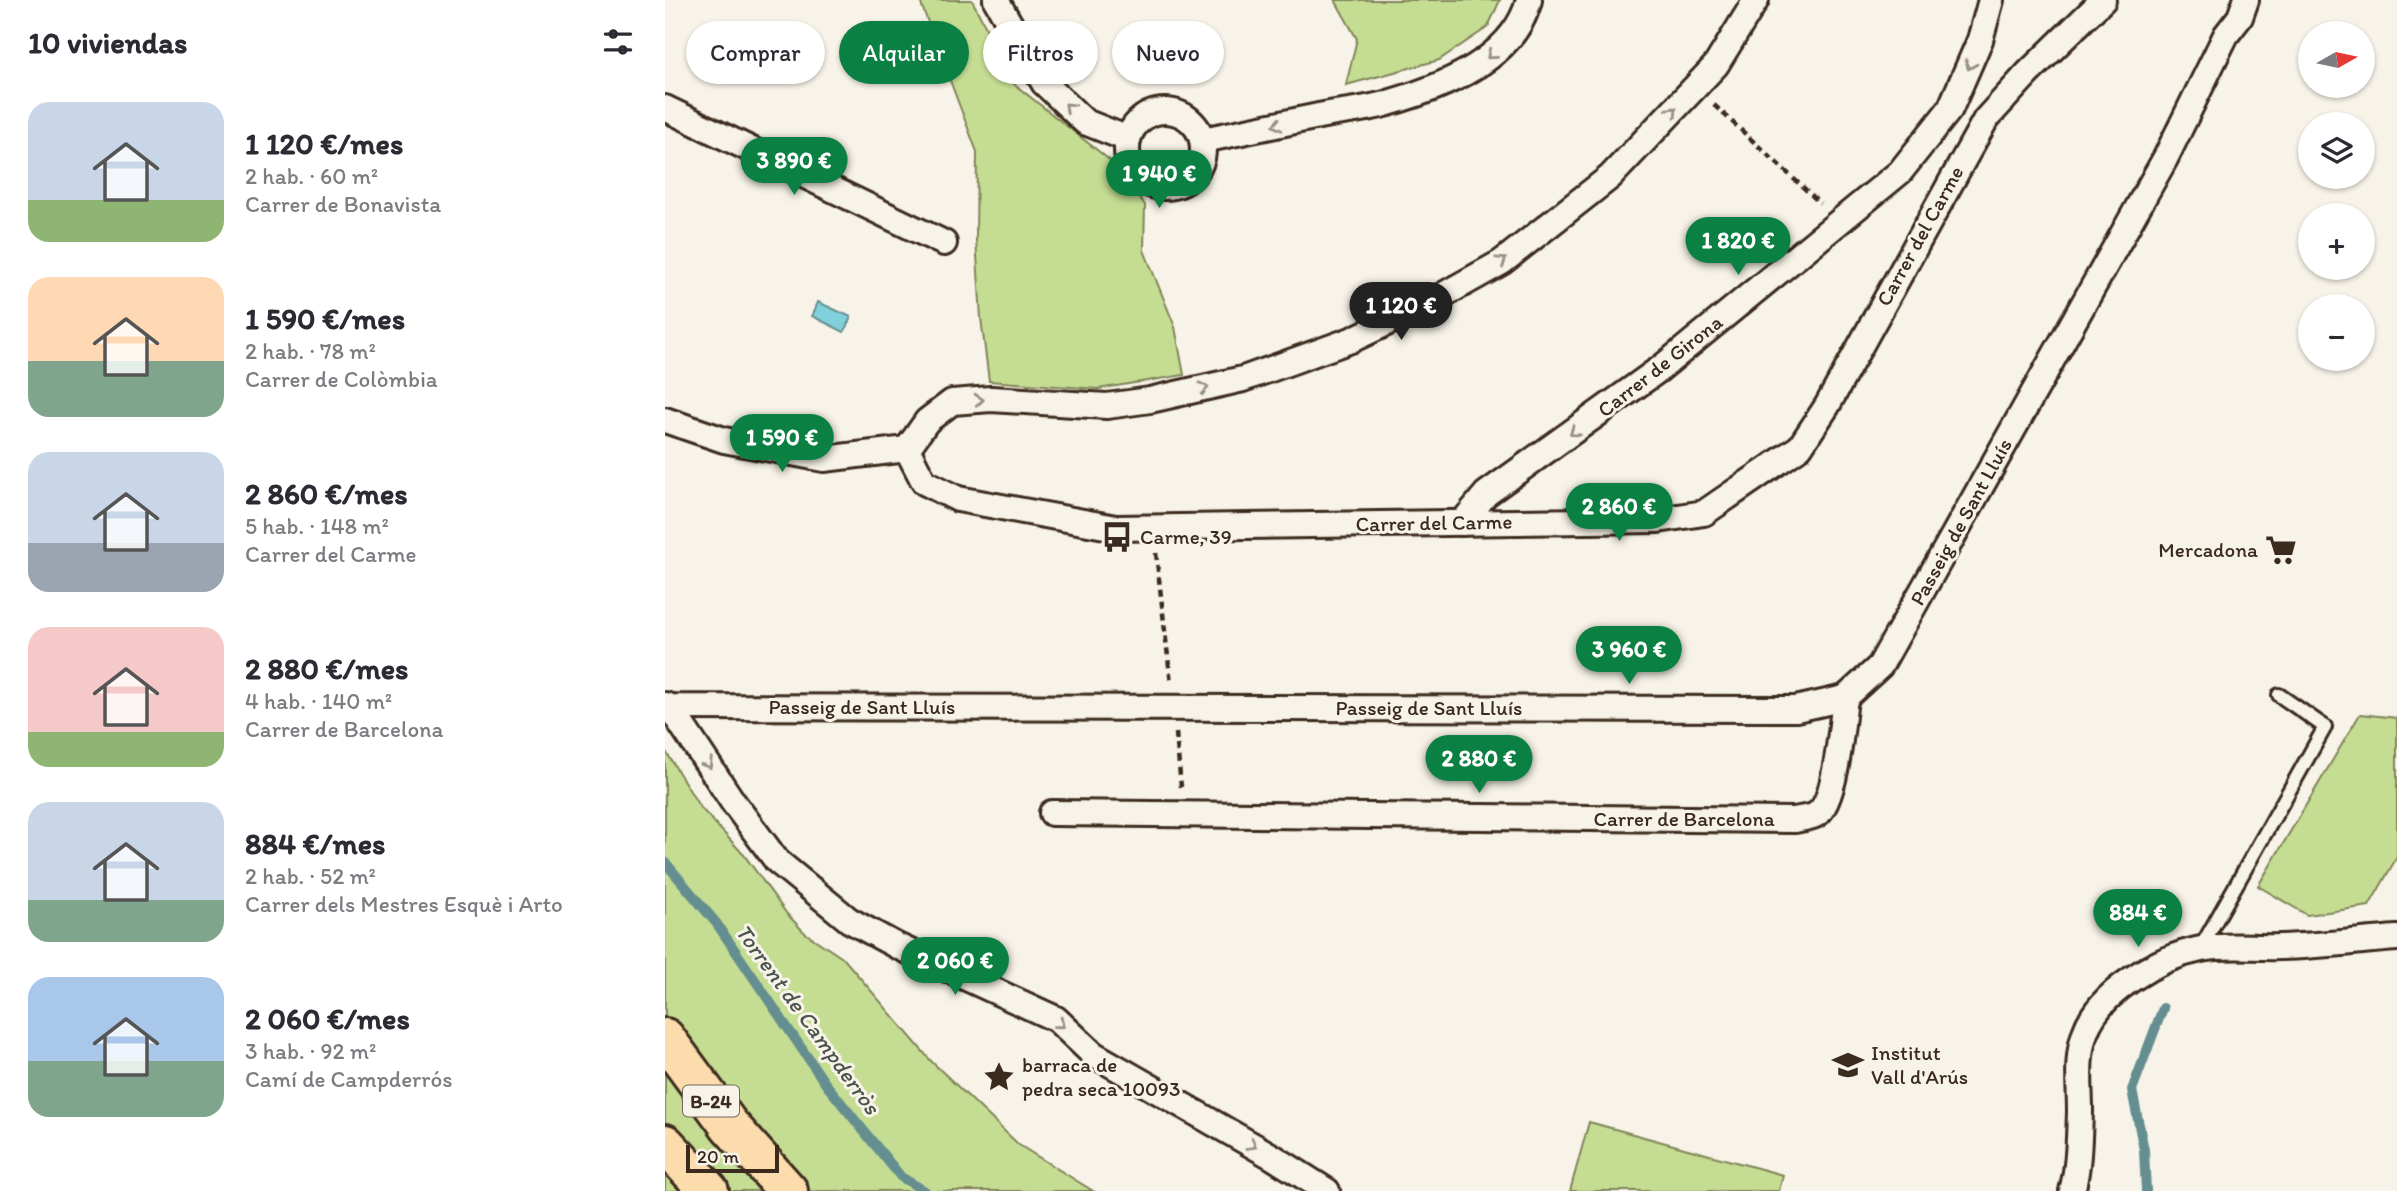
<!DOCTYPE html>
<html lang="es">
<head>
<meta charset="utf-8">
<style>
  :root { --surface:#fff; --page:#f2f2f3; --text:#2b2b33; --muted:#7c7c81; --accent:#0b8043 }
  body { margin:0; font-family:Itim,sans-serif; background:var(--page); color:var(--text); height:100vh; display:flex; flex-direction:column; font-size:26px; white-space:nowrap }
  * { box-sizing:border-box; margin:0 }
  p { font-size:23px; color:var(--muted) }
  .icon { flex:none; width:38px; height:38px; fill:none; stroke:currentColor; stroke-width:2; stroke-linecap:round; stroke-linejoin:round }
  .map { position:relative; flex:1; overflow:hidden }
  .sheet { display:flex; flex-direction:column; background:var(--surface); width:665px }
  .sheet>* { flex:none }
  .banner { position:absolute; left:21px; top:21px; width:665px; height:63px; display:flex; gap:14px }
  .needle { width:46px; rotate:81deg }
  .buttons { position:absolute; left:1633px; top:21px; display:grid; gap:14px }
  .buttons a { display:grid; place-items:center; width:77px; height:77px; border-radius:50%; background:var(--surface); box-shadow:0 2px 5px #0004; font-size:35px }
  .scale { position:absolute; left:21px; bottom:18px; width:93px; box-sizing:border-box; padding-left:7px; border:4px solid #3b2a1e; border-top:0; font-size:19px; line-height:24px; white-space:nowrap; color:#3b2a1e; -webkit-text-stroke:5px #f7f3e8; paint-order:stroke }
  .price { position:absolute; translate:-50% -60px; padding:0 16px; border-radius:24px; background:var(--accent); color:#fff; font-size:23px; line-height:46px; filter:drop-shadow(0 2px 4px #0008) }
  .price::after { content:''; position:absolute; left:50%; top:42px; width:21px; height:16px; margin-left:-10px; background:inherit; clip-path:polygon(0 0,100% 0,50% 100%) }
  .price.on { background:#222; color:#fff }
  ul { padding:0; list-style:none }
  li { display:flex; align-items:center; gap:21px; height:175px; padding:0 28px }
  li span { display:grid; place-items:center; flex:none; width:196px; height:140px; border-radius:21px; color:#555 }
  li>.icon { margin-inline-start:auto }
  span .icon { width:84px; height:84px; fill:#fffc; stroke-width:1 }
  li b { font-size:30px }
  h2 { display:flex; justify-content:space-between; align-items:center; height:84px; padding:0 28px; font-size:30px }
  .tag { padding:0 24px; border-radius:32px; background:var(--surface); box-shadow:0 2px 5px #0004; font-size:24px; line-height:63px }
  .tag.on { background:var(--accent); color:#fff }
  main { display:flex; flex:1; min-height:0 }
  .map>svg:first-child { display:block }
  .green { fill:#c5dd93; stroke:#808458; stroke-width:2 }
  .water { fill:#81d1dc; stroke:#658e90; stroke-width:2 }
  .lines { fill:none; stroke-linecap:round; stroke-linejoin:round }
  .stream { stroke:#658e90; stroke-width:10 }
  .service-casing { stroke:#3b2a1e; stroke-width:18 }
  .minor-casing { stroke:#3b2a1e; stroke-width:30 }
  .motorway-casing { stroke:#3b2a1e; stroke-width:44 }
  .path { stroke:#3b2a1e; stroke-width:4.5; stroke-dasharray:7 5; stroke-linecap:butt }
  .service { stroke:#f7f3e8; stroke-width:12 }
  .minor { stroke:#f7f3e8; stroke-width:24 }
  .motorway { stroke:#fcdcac; stroke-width:38 }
  .oneway { stroke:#998e83 }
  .labels { text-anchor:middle; stroke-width:6; stroke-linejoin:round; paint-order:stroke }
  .shield { fill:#f7f3e8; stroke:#73665b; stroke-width:2 }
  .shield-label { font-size:19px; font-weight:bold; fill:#3b2a1e }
  .street-label { font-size:21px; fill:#3b2a1e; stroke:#f7f3e8 }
  .poi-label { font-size:21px; fill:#3b2a1e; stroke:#f7f3e8; text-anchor:start }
  .water-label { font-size:23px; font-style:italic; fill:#4c544e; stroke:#f7f3e8 }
</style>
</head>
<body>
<main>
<section class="sheet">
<h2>10 viviendas<svg class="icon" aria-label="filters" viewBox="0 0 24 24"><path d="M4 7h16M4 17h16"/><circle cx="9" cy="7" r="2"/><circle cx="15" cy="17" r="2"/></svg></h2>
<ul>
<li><span style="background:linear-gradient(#c9d6e8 70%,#8fb573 0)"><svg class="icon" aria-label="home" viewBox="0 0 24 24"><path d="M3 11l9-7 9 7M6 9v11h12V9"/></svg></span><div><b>1 120 €/mes</b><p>2 hab. · 60 m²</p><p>Carrer de Bonavista</p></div></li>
<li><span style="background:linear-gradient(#ffd9b3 60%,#7fa58c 0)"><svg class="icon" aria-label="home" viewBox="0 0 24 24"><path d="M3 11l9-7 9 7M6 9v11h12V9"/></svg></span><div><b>1 590 €/mes</b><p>2 hab. · 78 m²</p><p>Carrer de Colòmbia</p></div></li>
<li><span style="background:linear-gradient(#c9d6e8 65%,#9aa5b1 0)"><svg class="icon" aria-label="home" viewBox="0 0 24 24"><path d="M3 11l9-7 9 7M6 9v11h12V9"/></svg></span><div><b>2 860 €/mes</b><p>5 hab. · 148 m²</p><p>Carrer del Carme</p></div></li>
<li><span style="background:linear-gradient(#f6c9c9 75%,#8fb573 0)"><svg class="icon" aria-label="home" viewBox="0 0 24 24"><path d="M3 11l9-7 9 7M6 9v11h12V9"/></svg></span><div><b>2 880 €/mes</b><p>4 hab. · 140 m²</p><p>Carrer de Barcelona</p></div></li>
<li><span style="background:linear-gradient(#c9d6e8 70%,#7fa58c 0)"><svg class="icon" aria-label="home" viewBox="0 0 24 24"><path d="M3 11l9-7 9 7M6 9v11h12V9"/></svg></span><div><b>884 €/mes</b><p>2 hab. · 52 m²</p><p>Carrer dels Mestres Esquè i Arto</p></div></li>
<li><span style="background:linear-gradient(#a9c7e8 60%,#7fa58c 0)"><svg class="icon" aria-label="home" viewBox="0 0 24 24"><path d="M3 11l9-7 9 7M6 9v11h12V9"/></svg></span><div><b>2 060 €/mes</b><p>3 hab. · 92 m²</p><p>Camí de Campderrós</p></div></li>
</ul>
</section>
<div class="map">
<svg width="1732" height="1191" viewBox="0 0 1732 1191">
  <rect width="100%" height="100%" fill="#f7f3e8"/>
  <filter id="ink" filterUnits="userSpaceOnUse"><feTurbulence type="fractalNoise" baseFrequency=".0143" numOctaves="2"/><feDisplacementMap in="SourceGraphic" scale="14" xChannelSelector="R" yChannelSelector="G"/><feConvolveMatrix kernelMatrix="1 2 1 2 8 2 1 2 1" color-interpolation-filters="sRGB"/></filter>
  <g filter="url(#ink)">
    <g class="green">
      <path d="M259 0H307L349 84 447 162 480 205 479 250 510 327 519 375 433 389 324 381 316 318 311 240 312 152 255 1Z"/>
      <path d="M670 0H835L823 27 774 60 681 85 692 39Z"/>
      <path d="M1695 714 1732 718V857L1704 906 1642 915 1593 886Z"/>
      <path d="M0 750 34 806 79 855 122 914 140 933 179 959 266 1061 354 1145 428 1191H0Z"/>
      <path d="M924 1122 1118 1175 1114 1191H905Z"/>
    </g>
    <path class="water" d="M153 302 186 317 179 332 147 316Z"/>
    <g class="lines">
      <g class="stream">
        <path d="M0 862 52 924 160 1083 236 1177 260 1191"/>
        <path d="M1481 1191 1479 1150 1467 1090 1498 1008"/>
      </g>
      <defs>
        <path id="service" d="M1535 949 1660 727 1614 695"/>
        <g id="minor">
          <path d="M331 0 379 83 420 122 463 139"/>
          <path d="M0 108 279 243"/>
          <circle cx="500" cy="149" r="38"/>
          <path d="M538 140C577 132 615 124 654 116 677 111 701 110 723 103 776 88 849 60 864 0"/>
          <path d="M0 420 59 440 159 459 242 449"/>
          <path d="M242 449 259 482 293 499 451 528 993 520 1039 513 1135 447 1162 406 1321 119 1363 73 1438 0"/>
          <path d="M242 449 262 421 287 402 326 399 442 406 485 400 578 379 686 340 764 303 837 262 945 177 1051 65 1091 0"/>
          <path d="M797 523 821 494 996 368 1235 172 1285 109 1315 40 1326 0"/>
          <path d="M0 705 5 707 1131 709 1180 698 1215 666 1500 159 1561 35 1575 17 1581 0"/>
          <path d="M5 707 68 802 112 861 184 920 232 946 391 1019 428 1054 608 1157 662 1191"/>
          <path d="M387 813 1130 820C1136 818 1147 818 1152 814 1171 801 1177 722 1180 698"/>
          <path d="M1407 1191C1414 1166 1414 1137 1415 1112 1415 1085 1411 1059 1420 1033 1434 991 1495 957 1536 949 1562 944 1589 948 1616 947 1654 946 1693 941 1732 938"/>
        </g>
        <g id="motorway">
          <path d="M0 1038 64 1125 123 1191"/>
          <path d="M0 1144 44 1191"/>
        </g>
      </defs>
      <use href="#service" class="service-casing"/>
      <use href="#minor" class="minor-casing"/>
      <use href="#motorway" class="motorway-casing"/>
      <g class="path">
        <path d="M1049 105 1155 203"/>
        <path d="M491 553 506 683"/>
        <path d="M511 733 516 787"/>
      </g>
      <use href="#service" class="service"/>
      <use href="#minor" class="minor"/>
      <use href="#motorway" class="motorway"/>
    </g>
    <defs><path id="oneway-chevron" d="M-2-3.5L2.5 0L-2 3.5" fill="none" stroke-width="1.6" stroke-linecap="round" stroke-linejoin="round" transform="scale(1.75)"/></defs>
    <g class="oneway">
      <use href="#oneway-chevron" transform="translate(826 55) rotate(140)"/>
      <use href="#oneway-chevron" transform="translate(1305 65) rotate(114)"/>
      <use href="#oneway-chevron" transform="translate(404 107) rotate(-136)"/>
      <use href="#oneway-chevron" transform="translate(1008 111) rotate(-47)"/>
      <use href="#oneway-chevron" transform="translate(612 125) rotate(168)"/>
      <use href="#oneway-chevron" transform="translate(837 261) rotate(-34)"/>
      <use href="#oneway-chevron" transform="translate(539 388) rotate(-13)"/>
      <use href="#oneway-chevron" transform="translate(314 400) rotate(-5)"/>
      <use href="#oneway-chevron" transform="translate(909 432) rotate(144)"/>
      <use href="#oneway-chevron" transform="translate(43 764) rotate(57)"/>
      <use href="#oneway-chevron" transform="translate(395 1024) rotate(39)"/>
      <use href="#oneway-chevron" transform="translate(587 1145) rotate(30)"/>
    </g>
  </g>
  <defs>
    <symbol id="bus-bare" viewBox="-9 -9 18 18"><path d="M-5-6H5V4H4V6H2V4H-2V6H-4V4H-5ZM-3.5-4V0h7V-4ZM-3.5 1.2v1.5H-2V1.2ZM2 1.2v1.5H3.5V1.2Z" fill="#3b2a1e" stroke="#f7f3e8" stroke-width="2.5" paint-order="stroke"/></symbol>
    <symbol id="supermarket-bare" viewBox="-9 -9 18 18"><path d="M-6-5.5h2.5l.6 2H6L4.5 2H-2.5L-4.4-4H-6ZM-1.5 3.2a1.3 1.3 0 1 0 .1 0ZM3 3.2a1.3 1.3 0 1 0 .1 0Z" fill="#3b2a1e" stroke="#f7f3e8" stroke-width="2.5" paint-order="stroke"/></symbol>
    <symbol id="school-bare" viewBox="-9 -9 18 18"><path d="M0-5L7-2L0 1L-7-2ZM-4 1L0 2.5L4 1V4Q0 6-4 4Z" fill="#3b2a1e" stroke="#f7f3e8" stroke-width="2.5" paint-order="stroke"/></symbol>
    <symbol id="sight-bare" viewBox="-9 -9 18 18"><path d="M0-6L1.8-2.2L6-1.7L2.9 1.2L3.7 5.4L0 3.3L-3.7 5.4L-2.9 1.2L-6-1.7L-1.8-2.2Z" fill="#3b2a1e" stroke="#f7f3e8" stroke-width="2.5" paint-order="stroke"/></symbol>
  </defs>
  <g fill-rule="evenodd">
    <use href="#bus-bare" x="430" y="515" width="44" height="44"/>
    <use href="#supermarket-bare" x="1594" y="528" width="44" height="44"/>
    <use href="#school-bare" x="1161" y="1043" width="44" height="44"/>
    <use href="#sight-bare" x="312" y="1055" width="44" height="44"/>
  </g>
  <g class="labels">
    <rect class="shield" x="18" y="1085.5" width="56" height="31" rx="5"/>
    <g class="shield-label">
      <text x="46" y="1108">B-24</text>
    </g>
    <g class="street-label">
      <text transform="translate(1255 236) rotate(-61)" y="7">Carrer del Carme</text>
      <text transform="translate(995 366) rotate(-38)" y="7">Carrer de Girona</text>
      <text transform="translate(1296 522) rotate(-61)" y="7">Passeig de Sant Lluís</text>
      <text transform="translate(769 523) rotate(-1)" y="7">Carrer del Carme</text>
      <text x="197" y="714">Passeig de Sant Lluís</text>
      <text x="764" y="715">Passeig de Sant Lluís</text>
      <text x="1019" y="826">Carrer de Barcelona</text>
    </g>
    <g class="poi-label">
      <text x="475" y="544">Carme, 39</text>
      <text x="1593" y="557" text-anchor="end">Mercadona</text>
      <text x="1206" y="1060">Institut<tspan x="1206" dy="24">Vall d'Arús</tspan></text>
      <text x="357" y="1072">barraca de<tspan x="357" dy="24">pedra seca 10093</tspan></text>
    </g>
    <g class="water-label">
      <text transform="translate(143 1019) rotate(54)" y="8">Torrent de Campderròs</text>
    </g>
  </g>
</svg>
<div class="buttons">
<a><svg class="needle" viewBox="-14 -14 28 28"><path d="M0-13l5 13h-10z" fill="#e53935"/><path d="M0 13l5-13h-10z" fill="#7c7c81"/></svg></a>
<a><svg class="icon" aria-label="layers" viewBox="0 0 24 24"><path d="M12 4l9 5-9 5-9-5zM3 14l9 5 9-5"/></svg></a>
<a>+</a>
<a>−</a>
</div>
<div class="scale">20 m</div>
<b class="price" style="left:129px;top:197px">3 890 €</b>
<b class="price" style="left:494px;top:210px">1 940 €</b>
<b class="price" style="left:1073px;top:277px">1 820 €</b>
<b class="price on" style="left:736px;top:342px">1 120 €</b>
<b class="price" style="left:117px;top:474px">1 590 €</b>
<b class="price" style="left:954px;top:543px">2 860 €</b>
<b class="price" style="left:964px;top:686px">3 960 €</b>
<b class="price" style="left:814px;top:795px">2 880 €</b>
<b class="price" style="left:1473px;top:949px">884 €</b>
<b class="price" style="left:290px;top:997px">2 060 €</b>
<div class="banner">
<a class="tag">Comprar</a>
<a class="tag on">Alquilar</a>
<a class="tag">Filtros</a>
<a class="tag">Nuevo</a>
</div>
</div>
</main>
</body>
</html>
